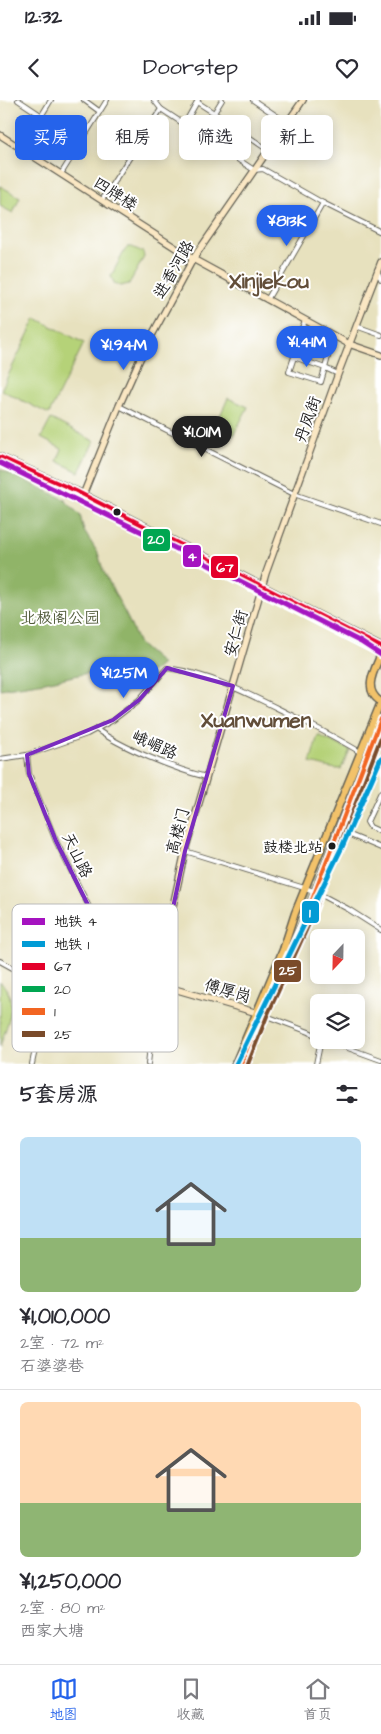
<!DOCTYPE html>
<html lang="zh">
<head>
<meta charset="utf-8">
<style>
  :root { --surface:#fff; --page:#f2f2f3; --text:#2b2b33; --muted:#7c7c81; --line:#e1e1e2; --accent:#2563eb }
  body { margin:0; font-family:"Architects Daughter","LXGW WenKai TC",sans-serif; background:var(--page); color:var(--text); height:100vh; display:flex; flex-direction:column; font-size:19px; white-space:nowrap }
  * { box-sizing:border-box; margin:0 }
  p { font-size:16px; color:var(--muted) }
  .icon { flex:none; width:28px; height:28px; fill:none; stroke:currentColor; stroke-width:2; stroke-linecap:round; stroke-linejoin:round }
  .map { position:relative; height:964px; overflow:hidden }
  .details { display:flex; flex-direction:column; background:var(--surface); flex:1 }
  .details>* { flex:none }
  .top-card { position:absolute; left:15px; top:15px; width:351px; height:45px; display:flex; gap:10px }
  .needle { width:32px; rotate:202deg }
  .tools { position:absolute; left:310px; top:829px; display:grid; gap:10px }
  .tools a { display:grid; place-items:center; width:55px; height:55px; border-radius:8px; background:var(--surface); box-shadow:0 2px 12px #0003; font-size:25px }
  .price { position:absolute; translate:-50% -42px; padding:0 11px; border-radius:18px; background:var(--accent); color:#fff; font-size:16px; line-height:32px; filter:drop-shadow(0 1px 2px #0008) }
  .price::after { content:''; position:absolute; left:50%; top:30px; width:15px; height:11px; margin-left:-8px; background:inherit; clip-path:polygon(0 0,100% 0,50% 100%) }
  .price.active { background:#222; color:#fff }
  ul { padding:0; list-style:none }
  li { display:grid; align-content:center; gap:10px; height:265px; padding:0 20px }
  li+li { border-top:1px solid var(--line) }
  li span { display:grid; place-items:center; height:155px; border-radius:8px; color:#555 }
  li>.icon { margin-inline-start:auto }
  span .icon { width:90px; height:90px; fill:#fffc; stroke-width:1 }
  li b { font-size:21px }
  h2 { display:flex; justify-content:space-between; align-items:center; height:60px; padding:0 20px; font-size:21px }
  .chip { padding:0 18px; border-radius:8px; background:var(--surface); box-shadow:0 2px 12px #0003; font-size:18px; line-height:45px }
  .chip.active { background:var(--accent); color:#fff }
  .status { display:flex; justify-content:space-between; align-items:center; height:35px; padding:0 25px; background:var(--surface); direction:ltr }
  .status svg { height:14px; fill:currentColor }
  header { display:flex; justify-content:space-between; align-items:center; height:65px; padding:0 20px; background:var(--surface); font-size:22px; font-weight:600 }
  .dock { display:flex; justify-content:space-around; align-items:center; height:70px; border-top:1px solid var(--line); background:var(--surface); font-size:14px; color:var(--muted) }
  .dock a { display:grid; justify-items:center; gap:2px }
  .dock .active { color:var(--accent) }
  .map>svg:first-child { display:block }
  .green { fill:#b5d278; stroke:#68774a }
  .forest { fill:#90b468; stroke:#566842 }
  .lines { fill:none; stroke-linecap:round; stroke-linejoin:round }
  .primary-tunnel { stroke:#beba9e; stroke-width:6; stroke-dasharray:6 3; stroke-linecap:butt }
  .street-casing { stroke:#636155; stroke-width:6 }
  .secondary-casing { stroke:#636155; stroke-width:8 }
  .primary-casing { stroke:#636155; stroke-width:9 }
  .street { stroke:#fff; stroke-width:4 }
  .secondary { stroke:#fae7c3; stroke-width:5.5 }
  .primary { stroke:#f2c26a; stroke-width:6 }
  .bus-1-casing { stroke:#fff; stroke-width:8 }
  .bus-2-casing { stroke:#fff; stroke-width:8 }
  .bus-3-casing { stroke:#fff; stroke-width:8 }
  .bus-4-casing { stroke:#fff; stroke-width:8 }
  .bus-1 { stroke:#e4002b; stroke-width:4 }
  .bus-2 { stroke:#00a651; stroke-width:4 }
  .bus-3 { stroke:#f26522; stroke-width:4 }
  .bus-4 { stroke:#7a4b2a; stroke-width:4 }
  .metro-1-casing { stroke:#fff; stroke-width:9 }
  .metro-2-casing { stroke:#fff; stroke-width:9 }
  .metro-1 { stroke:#a513c0; stroke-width:5 }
  .metro-2 { stroke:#019bd5; stroke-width:5 }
  .marked { fill:none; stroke:#7b2cbf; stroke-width:4; stroke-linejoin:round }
  .bus-dot { fill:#1c1c1c; stroke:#fff; stroke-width:2 }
  .labels { text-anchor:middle; stroke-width:4; stroke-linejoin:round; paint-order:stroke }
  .bus-label { font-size:15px; fill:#1c1c1c; stroke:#fff; text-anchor:end }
  .street-label { font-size:16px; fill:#1c1c1c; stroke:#fff }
  .park-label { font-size:16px; fill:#525c3c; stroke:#fff }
  .district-label { font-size:21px; font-weight:bold; fill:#624e39; stroke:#fff }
  .key { fill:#fff; stroke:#bbb; stroke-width:1 }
  .key-label { font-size:14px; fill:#1c1c1c }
  .line-badge { stroke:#fff; stroke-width:2 }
  .badge-label { font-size:14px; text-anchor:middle; font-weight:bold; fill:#fff }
</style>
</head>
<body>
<div class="status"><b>12:32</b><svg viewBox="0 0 49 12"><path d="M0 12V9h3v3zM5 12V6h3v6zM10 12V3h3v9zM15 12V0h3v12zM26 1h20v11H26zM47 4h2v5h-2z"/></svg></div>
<header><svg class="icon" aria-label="back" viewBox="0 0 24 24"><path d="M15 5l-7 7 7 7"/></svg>Doorstep<svg class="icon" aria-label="heart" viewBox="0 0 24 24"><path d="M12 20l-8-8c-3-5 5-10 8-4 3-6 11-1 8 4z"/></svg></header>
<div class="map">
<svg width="381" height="964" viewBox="0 0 381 964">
  <rect width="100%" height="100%" fill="#fff"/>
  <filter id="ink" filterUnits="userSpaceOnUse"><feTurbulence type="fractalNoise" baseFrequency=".02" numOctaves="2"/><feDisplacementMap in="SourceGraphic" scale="10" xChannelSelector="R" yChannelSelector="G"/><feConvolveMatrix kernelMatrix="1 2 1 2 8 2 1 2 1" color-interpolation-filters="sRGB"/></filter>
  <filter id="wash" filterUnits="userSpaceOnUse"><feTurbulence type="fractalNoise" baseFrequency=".0096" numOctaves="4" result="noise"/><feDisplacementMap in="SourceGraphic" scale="20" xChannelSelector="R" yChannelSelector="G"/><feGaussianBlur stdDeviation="1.12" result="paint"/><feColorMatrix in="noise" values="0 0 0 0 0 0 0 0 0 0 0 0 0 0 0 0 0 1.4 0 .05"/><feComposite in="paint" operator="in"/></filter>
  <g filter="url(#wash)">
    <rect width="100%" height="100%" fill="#e7e1be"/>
    <g class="green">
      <path d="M0 86 20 97 13 113 0 106Z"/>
      <path d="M128 147H132L143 152 144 157 129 184 120 186 114 183 111 176 125 150Z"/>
      <path d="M36 218 84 243 49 314 1 290Z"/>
      <path d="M228 298 248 307 233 336 215 327Z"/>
      <path d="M51 319 94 341 79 372 57 361 62 349 41 338Z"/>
      <path d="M318 635 350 650 341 669C330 669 321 665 310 663Z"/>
      <path d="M0 882C21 900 6 925 0 947Z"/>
    </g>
    <path class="forest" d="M0 369 64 399 80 415 84 431 98 453 103 470 129 521 139 544 162 564 154 571 135 572 122 576 115 577 93 572 45 582 0 589Z"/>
  </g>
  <g filter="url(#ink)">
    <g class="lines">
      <g class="primary-tunnel">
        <path d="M312 789 333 735"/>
        <path d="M305 798 311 783"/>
      </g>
      <defs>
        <g id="street">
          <path d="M18 0 42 16"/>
          <path d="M84 0 99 11"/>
          <path d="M154 0 161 9 254 70 263 69 323 103 381 132"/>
          <path d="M222 0 214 13 268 50"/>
          <path d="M253 0 287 23"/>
          <path d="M197 2 214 13"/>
          <path d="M50 21 76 38"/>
          <path d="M184 25 198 0"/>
          <path d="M34 57 52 26 40 18 51 0"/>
          <path d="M61 74 107 0"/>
          <path d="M102 100 161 9"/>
          <path d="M377 170 381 179"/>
          <path d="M267 200 323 103"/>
          <path d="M305 221 296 241 328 257 325 268 338 274"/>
          <path d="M356 226 381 235"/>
          <path d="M294 257 289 272 321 282 325 268 294 257 299 243"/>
          <path d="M119 306 294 394 381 424"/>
          <path d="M96 629C122 648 175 669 206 677"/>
          <path d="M27 655 29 674 56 741 92 813 97 868"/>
          <path d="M0 659 27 655 87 634 113 620 139 600 167 568C210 574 247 593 285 612 311 625 336 637 360 652"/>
          <path d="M381 692 367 722 370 727 381 732"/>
          <path d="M338 730 381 748"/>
          <path d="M185 751 314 791 348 809 381 830"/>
          <path d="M0 861 29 877 48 881 97 868 157 884 148 964"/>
          <path d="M261 914 309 932 319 937"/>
          <path d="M326 940 381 960"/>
          <path d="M32 964C37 937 49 909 48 881"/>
          <path d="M316 964 321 940"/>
        </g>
        <g id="secondary">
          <path d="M0 35 193 159 349 244 381 255"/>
          <path d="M83 395 119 306 144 250 193 159 303 0"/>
          <path d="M261 914 157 884 159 870 185 751 266 473 338 274 381 162"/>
        </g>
        <g id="primary">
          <path d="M0 357 76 391 381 547"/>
          <path d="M381 554C374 571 362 590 381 602"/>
          <path d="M284 847 295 813 381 602"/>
          <path d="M235 964 285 845"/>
          <path d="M241 964 261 914 307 813 381 619"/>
        </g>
      </defs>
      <use href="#street" class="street-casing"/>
      <use href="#secondary" class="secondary-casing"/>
      <use href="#primary" class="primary-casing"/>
      <use href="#street" class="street"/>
      <use href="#secondary" class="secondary"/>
      <use href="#primary" class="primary"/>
      <defs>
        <path id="bus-1" d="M0 357 76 391 381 547"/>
        <path id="bus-2" d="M0 364 73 397 378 553"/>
        <path id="bus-3" d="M241 964 261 914 307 813 381 619"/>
        <path id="bus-4" d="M248 964 267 916 313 815 381 637"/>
      </defs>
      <use href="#bus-1" class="bus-1-casing"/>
      <use href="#bus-2" class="bus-2-casing"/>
      <use href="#bus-3" class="bus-3-casing"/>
      <use href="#bus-4" class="bus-4-casing"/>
      <use href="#bus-1" class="bus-1"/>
      <use href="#bus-2" class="bus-2"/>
      <use href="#bus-3" class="bus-3"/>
      <use href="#bus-4" class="bus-4"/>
      <defs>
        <path id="metro-1" d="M0 363 181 451 361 542 381 555"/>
        <path id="metro-2" d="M236 964 342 747 381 658"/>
      </defs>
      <use href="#metro-1" class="metro-1-casing"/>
      <use href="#metro-2" class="metro-2-casing"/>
      <use href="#metro-1" class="metro-1"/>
      <use href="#metro-2" class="metro-2"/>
    </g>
  </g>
  <path class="marked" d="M167 568 233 586 185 751 157 884 97 868 92 813 56 741 29 674 27 655 113 620 139 600Z"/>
  <g class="bus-dot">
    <circle cx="117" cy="412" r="4.5"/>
    <circle cx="332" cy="746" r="4.5"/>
  </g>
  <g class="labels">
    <g class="bus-label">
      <text x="323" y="752">鼓楼北站</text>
    </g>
    <g class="street-label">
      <text transform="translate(116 93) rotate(33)" y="6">四牌楼</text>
      <text transform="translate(173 169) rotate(-60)" y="6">进香河路</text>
      <text transform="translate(307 319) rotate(-70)" y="6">丹凤街</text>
      <text transform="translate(235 533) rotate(-74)" y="6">安仁街</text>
      <text transform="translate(155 644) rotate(24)" y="6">峨嵋路</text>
      <text transform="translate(177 731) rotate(-75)" y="6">高楼门</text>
      <text transform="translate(78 755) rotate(64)" y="6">天山路</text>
      <text transform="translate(228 890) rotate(16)" y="6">傅厚岗</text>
    </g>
    <g class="park-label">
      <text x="60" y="523">北极阁公园</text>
    </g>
    <g class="district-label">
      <text x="269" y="188">Xinjiekou</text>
      <text x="256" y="627">Xuanwumen</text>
    </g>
  </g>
  <rect x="12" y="804" width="166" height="148" rx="8" class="key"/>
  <rect x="22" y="818" width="23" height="7" fill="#a513c0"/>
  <rect x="22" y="841" width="23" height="6" fill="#019bd5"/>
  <rect x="22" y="863" width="23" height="7" fill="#e4002b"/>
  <rect x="22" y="886" width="23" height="6" fill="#00a651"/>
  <rect x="22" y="908" width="23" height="7" fill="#f26522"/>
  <rect x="22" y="931" width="23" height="6" fill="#7a4b2a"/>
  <g class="key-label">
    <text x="54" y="826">地铁 4</text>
    <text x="54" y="849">地铁 1</text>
    <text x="54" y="871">67</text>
    <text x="54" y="894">20</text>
    <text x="54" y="916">1</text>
    <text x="54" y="939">25</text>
  </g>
  <g class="line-badge">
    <rect x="142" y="428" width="29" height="24" rx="5" fill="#00a651"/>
    <rect x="182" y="444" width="20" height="24" rx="5" fill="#a513c0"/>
    <rect x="210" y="455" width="29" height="24" rx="5" fill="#e4002b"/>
    <rect x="301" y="800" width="19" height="24" rx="5" fill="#019bd5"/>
    <rect x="273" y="859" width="29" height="24" rx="5" fill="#7a4b2a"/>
  </g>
  <g class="badge-label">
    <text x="156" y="444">20</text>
    <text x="192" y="461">4</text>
    <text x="225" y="472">67</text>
    <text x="310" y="817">1</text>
    <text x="288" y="875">25</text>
  </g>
</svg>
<div class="tools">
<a><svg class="needle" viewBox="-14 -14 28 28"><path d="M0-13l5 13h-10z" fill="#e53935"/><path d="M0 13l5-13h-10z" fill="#7c7c81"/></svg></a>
<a><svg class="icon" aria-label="layers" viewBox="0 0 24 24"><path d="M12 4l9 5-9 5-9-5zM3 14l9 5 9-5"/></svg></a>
</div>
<b class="price" style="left:287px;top:147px">¥813K</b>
<b class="price" style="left:307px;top:268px">¥1.41M</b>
<b class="price" style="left:124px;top:271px">¥1.94M</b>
<b class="price active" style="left:202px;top:358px">¥1.01M</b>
<b class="price" style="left:124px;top:599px">¥1.25M</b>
<div class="top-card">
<a class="chip active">买房</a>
<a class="chip">租房</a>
<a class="chip">筛选</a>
<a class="chip">新上</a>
</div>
</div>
<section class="details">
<h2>5套房源<svg class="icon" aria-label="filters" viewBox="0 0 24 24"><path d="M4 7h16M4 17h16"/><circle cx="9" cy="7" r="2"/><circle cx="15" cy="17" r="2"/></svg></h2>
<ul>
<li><span style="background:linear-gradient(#bfe0f5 65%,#8fb573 0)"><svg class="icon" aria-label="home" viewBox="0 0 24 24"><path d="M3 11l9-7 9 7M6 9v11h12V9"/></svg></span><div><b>¥1,010,000</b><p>2室 · 72 m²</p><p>石婆婆巷</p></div></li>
<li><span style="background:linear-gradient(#ffd9b3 65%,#8fb573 0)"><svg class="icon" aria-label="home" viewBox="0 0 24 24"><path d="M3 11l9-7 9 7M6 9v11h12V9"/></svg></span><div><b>¥1,250,000</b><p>2室 · 80 m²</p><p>西家大塘</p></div></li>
</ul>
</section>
<nav class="dock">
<a class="active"><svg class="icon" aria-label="map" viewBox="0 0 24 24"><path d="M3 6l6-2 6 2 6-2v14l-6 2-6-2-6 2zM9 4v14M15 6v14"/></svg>地图</a>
<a><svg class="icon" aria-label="saved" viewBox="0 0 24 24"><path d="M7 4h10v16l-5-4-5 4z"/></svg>收藏</a>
<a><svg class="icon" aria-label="home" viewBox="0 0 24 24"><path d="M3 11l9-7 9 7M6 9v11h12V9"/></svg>首页</a>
</nav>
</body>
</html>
